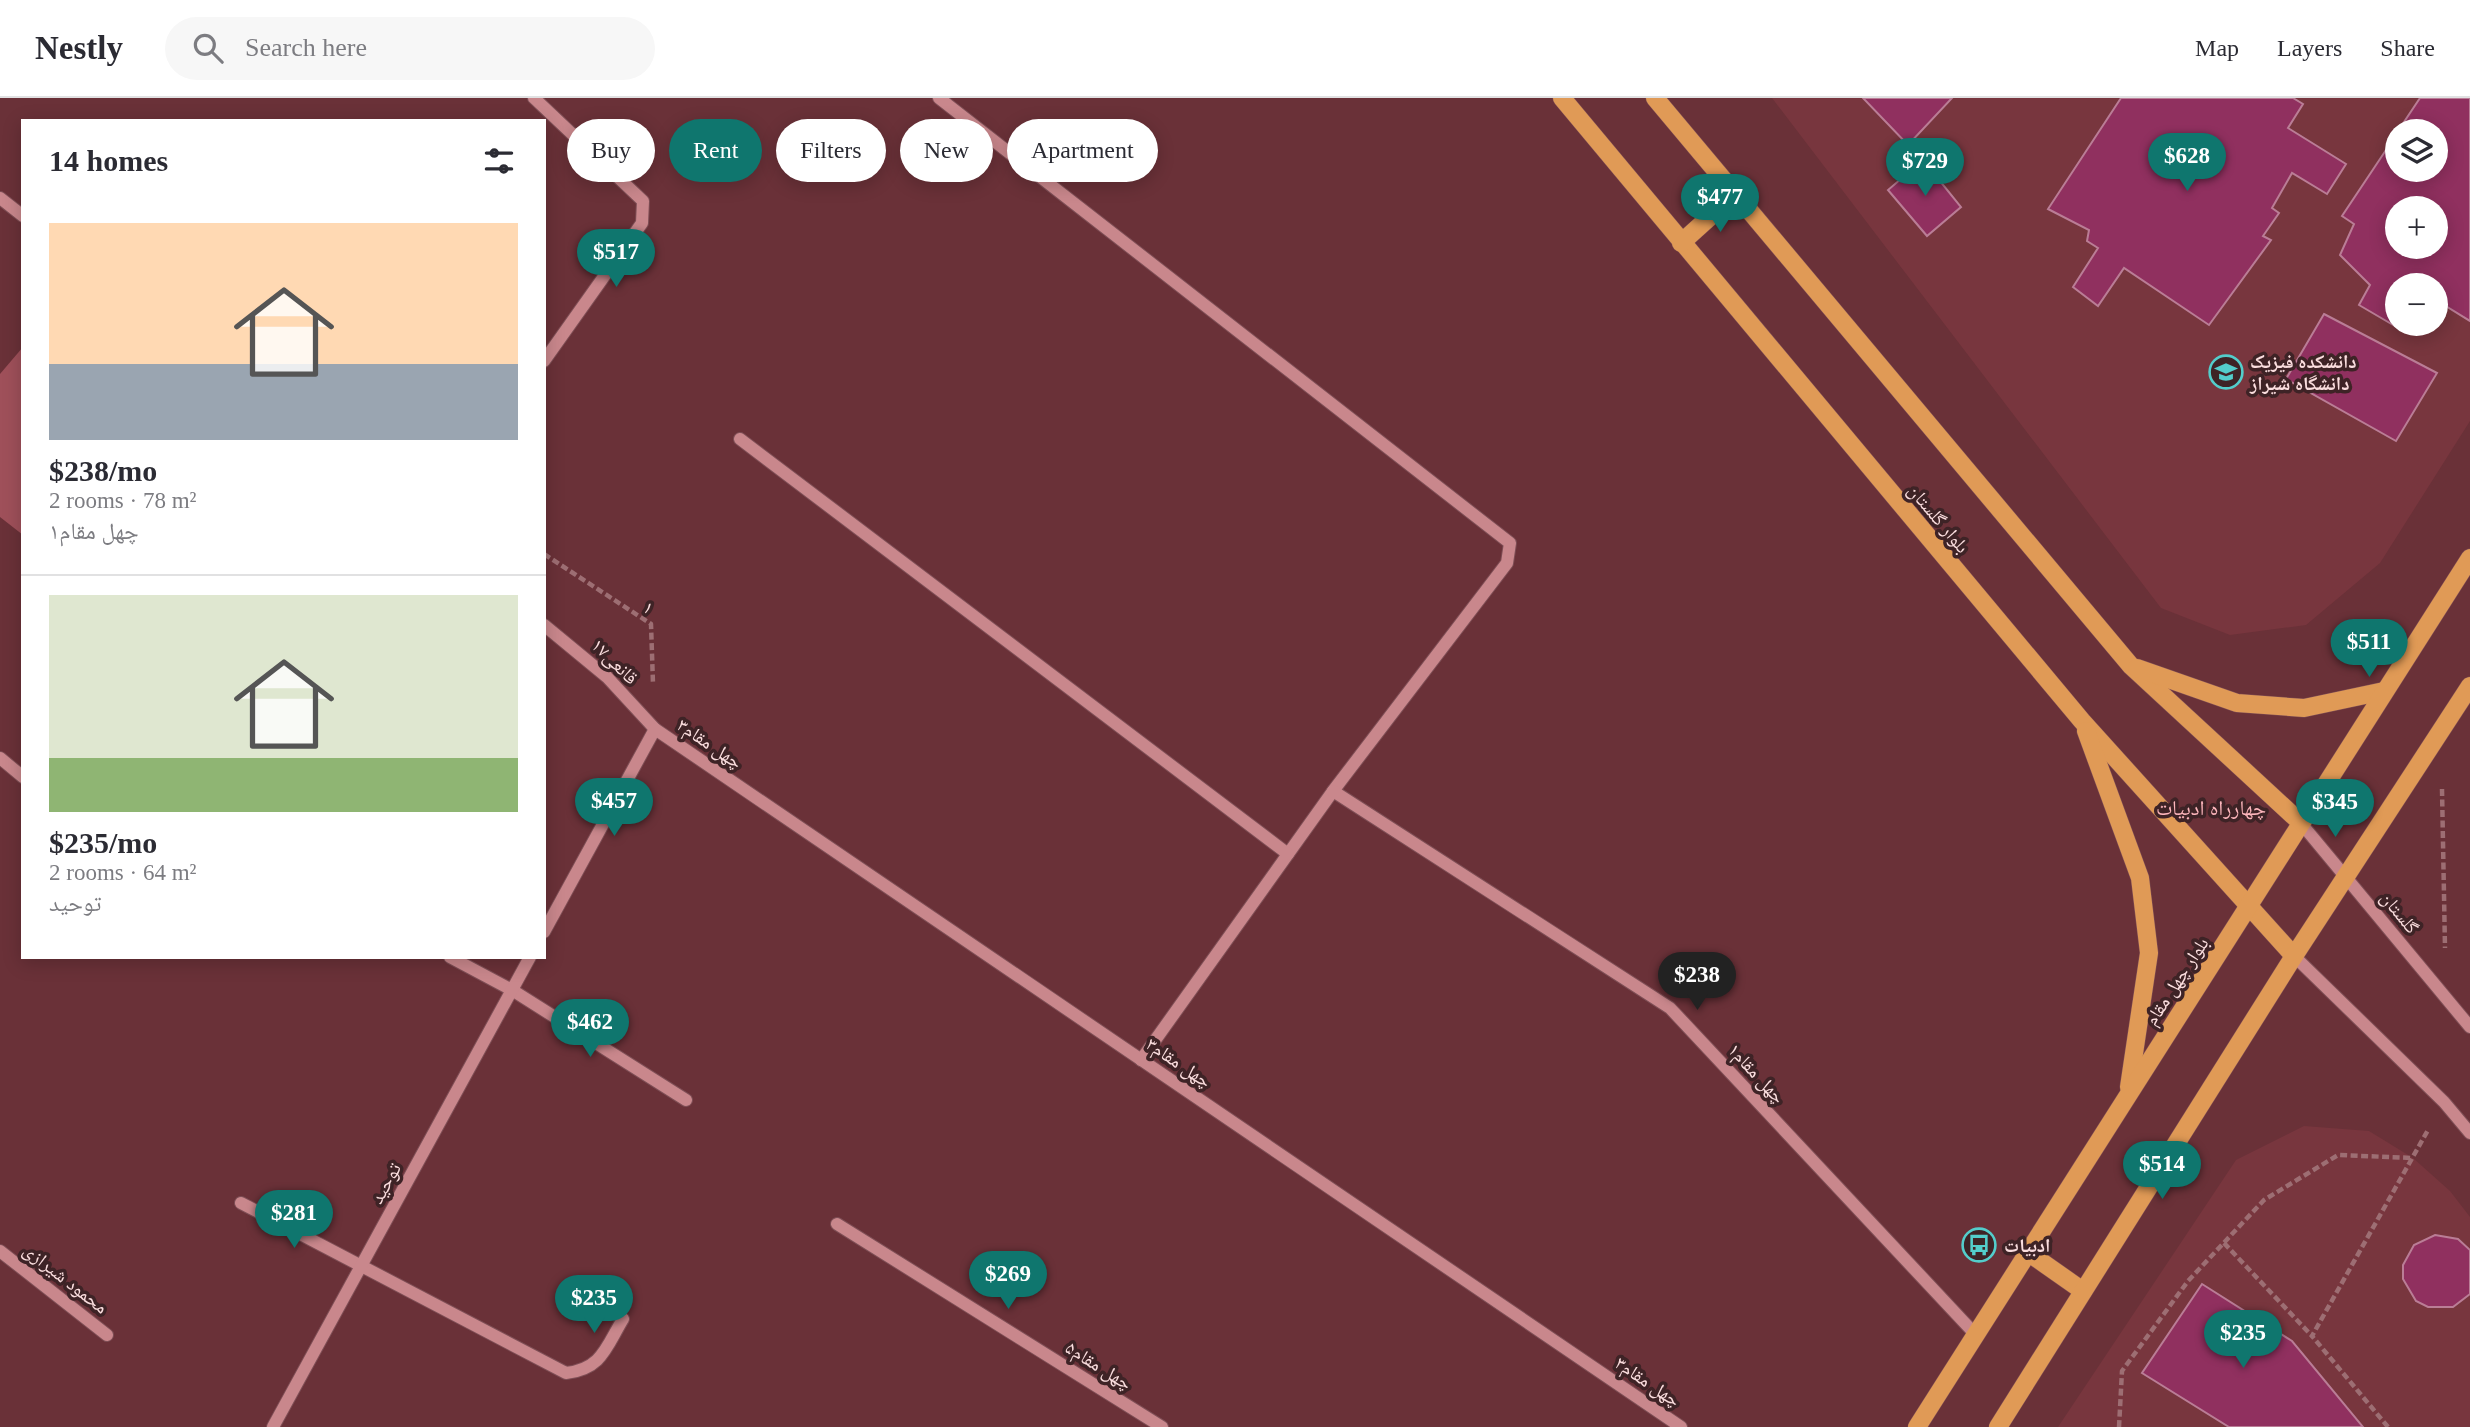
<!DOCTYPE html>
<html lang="en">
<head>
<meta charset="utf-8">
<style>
  :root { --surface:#fff; --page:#f7f7f7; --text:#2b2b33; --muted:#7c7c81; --line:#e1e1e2; --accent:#0f766e }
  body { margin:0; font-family:"Times New Roman","Noto Naskh Arabic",serif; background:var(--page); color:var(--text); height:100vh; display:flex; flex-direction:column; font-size:26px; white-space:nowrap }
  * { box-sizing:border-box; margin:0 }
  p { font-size:23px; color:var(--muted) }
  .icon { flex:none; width:38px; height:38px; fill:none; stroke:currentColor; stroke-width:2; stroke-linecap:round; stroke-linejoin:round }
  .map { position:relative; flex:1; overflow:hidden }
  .side { position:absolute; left:21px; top:21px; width:525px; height:840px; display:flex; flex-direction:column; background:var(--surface); border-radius:0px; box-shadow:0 4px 18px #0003 }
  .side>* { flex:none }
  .banner { position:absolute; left:567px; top:21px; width:665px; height:63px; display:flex; gap:14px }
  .tools { position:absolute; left:2385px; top:21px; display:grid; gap:14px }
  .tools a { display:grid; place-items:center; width:63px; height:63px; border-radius:50%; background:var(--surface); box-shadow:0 4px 18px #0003; font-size:35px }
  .price { position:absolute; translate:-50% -60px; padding:0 16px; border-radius:24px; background:var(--accent); color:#fff; font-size:23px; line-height:46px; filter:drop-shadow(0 2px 4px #0008) }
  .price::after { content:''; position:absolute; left:50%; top:42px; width:21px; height:16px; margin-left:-10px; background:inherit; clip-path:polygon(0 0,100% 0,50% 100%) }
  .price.on { background:#222; color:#fff }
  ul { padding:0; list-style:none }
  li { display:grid; align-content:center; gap:14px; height:371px; padding:0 28px }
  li+li { border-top:2px solid var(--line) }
  li span { display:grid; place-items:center; height:217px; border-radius:0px; color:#555 }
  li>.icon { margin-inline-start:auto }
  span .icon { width:126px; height:126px; fill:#fffc; stroke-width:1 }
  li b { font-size:30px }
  h2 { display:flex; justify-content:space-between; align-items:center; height:84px; padding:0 28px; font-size:30px }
  .tag { padding:0 24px; border-radius:32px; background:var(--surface); box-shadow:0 4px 18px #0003; font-size:24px; line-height:63px }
  .tag.on { background:var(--accent); color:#fff }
  header { display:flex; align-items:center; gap:42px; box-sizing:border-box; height:98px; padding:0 35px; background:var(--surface); border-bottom:2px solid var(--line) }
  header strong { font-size:33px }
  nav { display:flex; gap:38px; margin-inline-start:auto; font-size:24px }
  .search { width:490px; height:63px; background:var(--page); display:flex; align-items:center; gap:18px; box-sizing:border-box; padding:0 24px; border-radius:38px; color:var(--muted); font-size:26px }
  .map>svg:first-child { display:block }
  .built { fill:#78363e; fill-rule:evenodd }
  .grass { fill:#9f505a }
  .building { fill:#90305f; stroke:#ba7d96; stroke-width:2; fill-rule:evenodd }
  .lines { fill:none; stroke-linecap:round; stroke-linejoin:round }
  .minor-casing { stroke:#7e4e55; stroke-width:14 }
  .major-casing { stroke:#7e4e55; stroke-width:19 }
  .path { stroke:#9d6e73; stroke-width:4.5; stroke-dasharray:7 3.5; stroke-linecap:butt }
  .minor { stroke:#c9878c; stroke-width:12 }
  .major { stroke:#e09a56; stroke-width:18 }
  .labels { text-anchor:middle; stroke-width:7; stroke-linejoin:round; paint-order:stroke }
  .poi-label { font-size:19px; font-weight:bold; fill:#fbdedf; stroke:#3e2326; text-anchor:start }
  .street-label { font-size:19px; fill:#fbdedf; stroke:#3e2326 }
  .neighbourhood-label { font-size:21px; fill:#fdb6bc; stroke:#3e2326 }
</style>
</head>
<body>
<header>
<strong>Nestly</strong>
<div class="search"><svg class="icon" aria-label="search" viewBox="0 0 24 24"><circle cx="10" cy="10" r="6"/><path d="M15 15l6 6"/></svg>Search here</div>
<nav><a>Map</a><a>Layers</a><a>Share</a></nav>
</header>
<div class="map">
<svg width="2470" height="1329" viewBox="0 0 2470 1329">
  <rect width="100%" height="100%" fill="#6a3138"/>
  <g class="built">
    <path d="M1772 0H2470V323L2380 465 2306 527 2230 537 2161 510ZM2398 33H2436V72H2398ZM2398 110H2436V149H2398ZM2398 187H2436V226H2398Z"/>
    <path d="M2304 1028 2369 1033 2413 1060 2450 1093 2470 1119V1329H2058L2236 1062Z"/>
  </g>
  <path class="grass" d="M23 249V437L0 419V276Z"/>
  <g class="building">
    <path d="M1863 0H1952L1908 47Z"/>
    <path d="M2121 0H2293L2303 6 2288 30 2346 66 2327 96 2292 75 2272 110 2279 115 2263 138 2271 142 2209 227 2124 170 2098 208 2073 189 2098 150 2087 143 2089 132 2048 111Z"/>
    <path d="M2420 0H2470V223L2436 202V187H2398V226H2404L2400 231 2359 207 2370 187 2340 157 2354 126 2342 118 2398 34V72H2436V33H2398ZM2398 110H2436V149H2398Z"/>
    <path d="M1923 62 1961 109 1927 138 1888 92Z"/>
    <path d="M2324 216 2437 275 2396 343 2286 281Z"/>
    <path d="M2435 1137 2458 1141 2470 1152V1196L2453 1209H2428L2416 1203 2403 1181V1167L2414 1147Z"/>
    <path d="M2202 1186 2292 1243 2363 1329H2229L2142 1275Z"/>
  </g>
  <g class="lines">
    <defs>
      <g id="minor">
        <path d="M534 0 643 103 642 125 544 263"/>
        <path d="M939 0 1510 445 1507 465 1333 693 1141 962"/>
        <path d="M0 100 23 118"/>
        <path d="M740 341 1288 756"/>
        <path d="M544 527 607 579 655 631 1681 1329"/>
        <path d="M0 660 23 679"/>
        <path d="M1333 693 1670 910 1976 1237"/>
        <path d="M2300 724 2470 929"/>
        <path d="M544 834 655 631"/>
        <path d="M2294 858 2444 1004 2470 1035"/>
        <path d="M450 859 512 892 686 1002"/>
        <path d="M241 1105 566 1275C602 1271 606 1249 623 1221"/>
        <path d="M837 1126 1162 1329"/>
        <path d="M0 1153 107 1237"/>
        <path d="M273 1329 530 859"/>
      </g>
      <g id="major">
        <path d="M1562 0 2082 623 2294 858"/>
        <path d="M1655 0 2131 568 2300 724"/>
        <path d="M1681 145 1733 98"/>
        <path d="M2137 570 2237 605 2304 610 2384 593"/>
        <path d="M2086 633 2140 780 2149 855 2129 989"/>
        <path d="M2029 1155 2083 1193"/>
        <path d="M1917 1329 2470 460"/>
        <path d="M1998 1329 2294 858 2470 588"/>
      </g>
    </defs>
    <use href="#minor" class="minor-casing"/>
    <use href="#major" class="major-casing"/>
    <g class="path">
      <path d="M544 456 651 526 653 586"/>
      <path d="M2442 691 2445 850"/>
      <path d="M2224 1145 2312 1238"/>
      <path d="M2119 1329 2122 1273 2188 1183 2264 1102 2338 1057 2413 1060"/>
      <path d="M2388 1329 2312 1238 2428 1032"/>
    </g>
    <use href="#minor" class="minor"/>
    <use href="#major" class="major"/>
  </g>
  <defs>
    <symbol id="university-ring" viewBox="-11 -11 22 22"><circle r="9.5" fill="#3e2326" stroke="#53cdcb" stroke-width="1.5"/><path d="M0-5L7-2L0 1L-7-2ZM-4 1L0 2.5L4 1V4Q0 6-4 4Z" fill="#53cdcb"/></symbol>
    <symbol id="bus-ring" viewBox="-11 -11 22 22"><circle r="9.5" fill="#3e2326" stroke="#53cdcb" stroke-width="1.5"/><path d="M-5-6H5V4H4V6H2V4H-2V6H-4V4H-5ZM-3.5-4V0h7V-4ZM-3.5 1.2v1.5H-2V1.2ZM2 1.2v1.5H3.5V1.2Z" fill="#53cdcb"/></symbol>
  </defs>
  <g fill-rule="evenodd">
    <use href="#university-ring" x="2207" y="255" width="38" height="38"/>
    <use href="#bus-ring" x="1960" y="1128" width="38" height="38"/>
  </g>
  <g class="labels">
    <g class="poi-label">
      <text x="2250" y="270">دانشکده فیزیک<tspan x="2250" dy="22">دانشگاه شیراز</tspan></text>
      <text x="2004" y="1154">ادبیات</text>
    </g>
    <g class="street-label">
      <text transform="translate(1939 420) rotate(50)" y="7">بلوار گلستان</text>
      <text transform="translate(649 509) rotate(38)" y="7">۱</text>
      <text transform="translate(615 563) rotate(44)" y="7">۱۷قانعی</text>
      <text transform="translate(710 645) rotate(34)" y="7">چهل مقام۳</text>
      <text transform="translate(2400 814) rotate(51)" y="7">گلستان</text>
      <text transform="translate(2176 883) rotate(-57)" y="7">بلوار چهل مقام</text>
      <text transform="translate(1179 964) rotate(34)" y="7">چهل مقام۳</text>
      <text transform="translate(1757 975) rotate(47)" y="7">چهل مقام۱</text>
      <text transform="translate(385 1085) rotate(-61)" y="7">توحید</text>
      <text transform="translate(66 1180) rotate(38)" y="7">محمود شیرازی</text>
      <text transform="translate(1099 1267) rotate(32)" y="7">چهل مقام۵</text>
      <text transform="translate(1648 1283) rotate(34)" y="7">چهل مقام۳</text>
    </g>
    <g class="neighbourhood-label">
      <text x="2211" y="717">چهارراه ادبیات</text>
    </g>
  </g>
</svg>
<div class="tools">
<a><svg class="icon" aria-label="layers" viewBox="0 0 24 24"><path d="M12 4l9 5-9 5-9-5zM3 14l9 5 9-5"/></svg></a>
<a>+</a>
<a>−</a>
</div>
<b class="price" style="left:2187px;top:95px">$628</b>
<b class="price" style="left:1925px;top:100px">$729</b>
<b class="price" style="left:1720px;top:136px">$477</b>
<b class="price" style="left:616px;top:191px">$517</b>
<b class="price" style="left:2369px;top:581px">$511</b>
<b class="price" style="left:614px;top:740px">$457</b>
<b class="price" style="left:2335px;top:741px">$345</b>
<b class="price on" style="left:1697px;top:914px">$238</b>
<b class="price" style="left:590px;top:961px">$462</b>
<b class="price" style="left:2162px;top:1103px">$514</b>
<b class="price" style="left:294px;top:1152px">$281</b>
<b class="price" style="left:1008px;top:1213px">$269</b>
<b class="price" style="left:594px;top:1237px">$235</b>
<b class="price" style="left:2243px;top:1272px">$235</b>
<div class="banner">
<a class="tag">Buy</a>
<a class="tag on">Rent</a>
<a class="tag">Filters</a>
<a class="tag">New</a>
<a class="tag">Apartment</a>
</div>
<section class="side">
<h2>14 homes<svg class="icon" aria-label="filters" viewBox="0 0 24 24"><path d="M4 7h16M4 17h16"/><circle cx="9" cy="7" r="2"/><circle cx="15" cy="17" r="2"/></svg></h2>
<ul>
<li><span style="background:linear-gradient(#ffd9b3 65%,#9aa5b1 0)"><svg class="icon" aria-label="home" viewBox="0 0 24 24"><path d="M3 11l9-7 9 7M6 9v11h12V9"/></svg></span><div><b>$238/mo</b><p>2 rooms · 78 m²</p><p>چهل مقام۱</p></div></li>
<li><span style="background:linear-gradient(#dfe7d0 75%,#8fb573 0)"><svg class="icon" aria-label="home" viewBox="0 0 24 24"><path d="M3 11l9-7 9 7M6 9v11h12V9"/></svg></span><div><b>$235/mo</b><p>2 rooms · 64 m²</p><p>توحید</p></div></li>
</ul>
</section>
</div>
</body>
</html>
